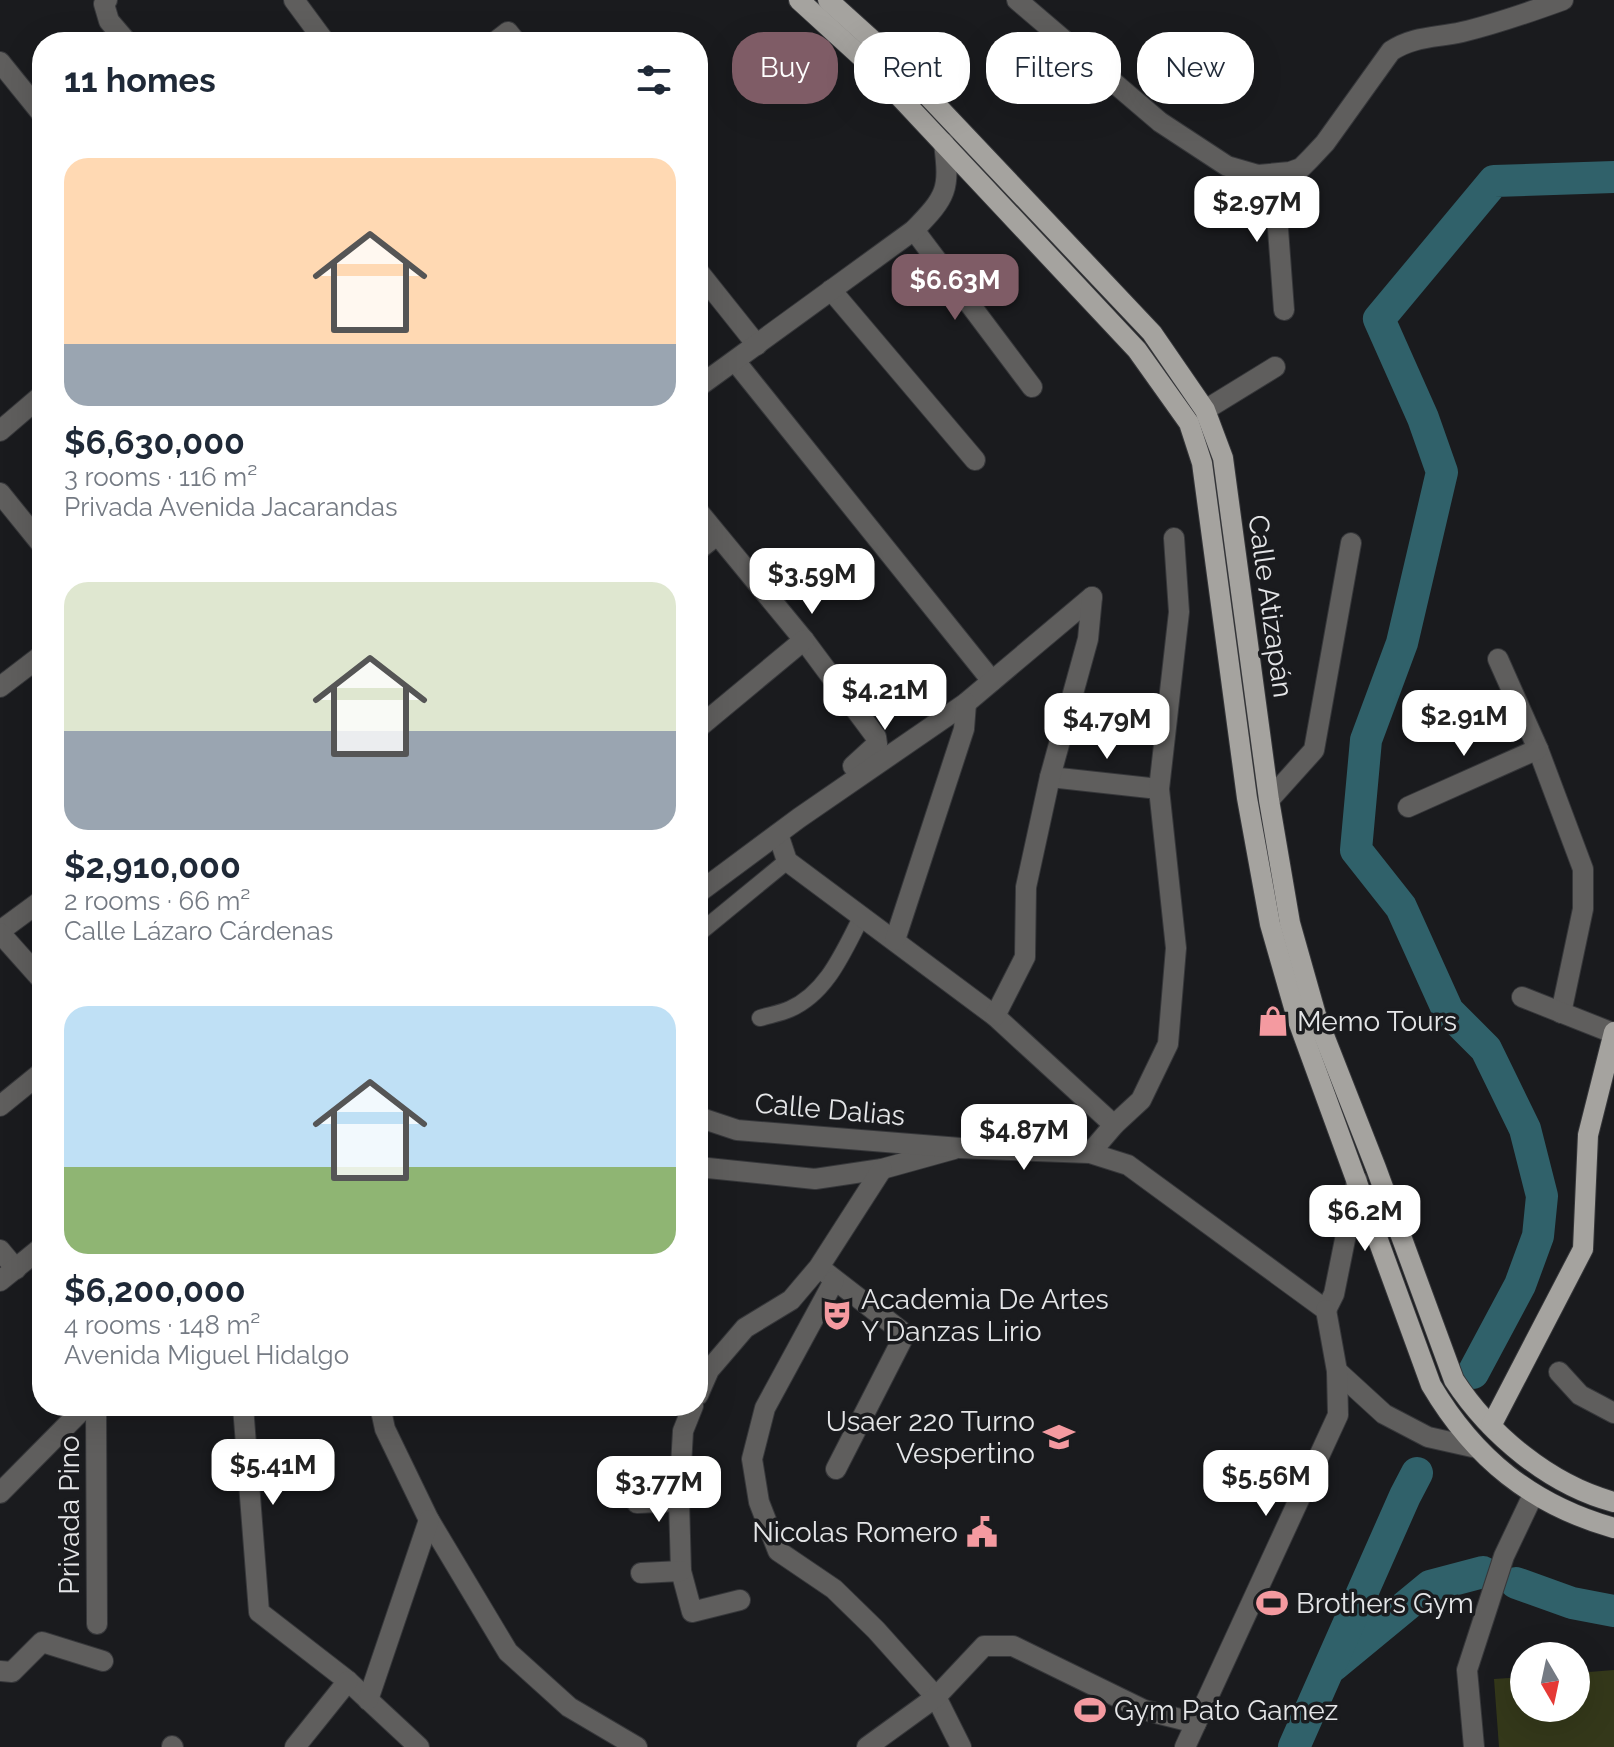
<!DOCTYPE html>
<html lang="en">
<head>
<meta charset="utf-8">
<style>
  :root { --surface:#fff; --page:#f6f6f7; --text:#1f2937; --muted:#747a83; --accent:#7f5c66 }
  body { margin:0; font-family:Raleway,sans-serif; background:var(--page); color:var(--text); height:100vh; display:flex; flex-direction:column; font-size:30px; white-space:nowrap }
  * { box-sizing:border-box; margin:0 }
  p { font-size:26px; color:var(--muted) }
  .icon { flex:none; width:44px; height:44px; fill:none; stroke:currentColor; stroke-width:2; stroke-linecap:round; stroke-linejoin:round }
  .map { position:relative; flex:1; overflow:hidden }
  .panel { position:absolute; left:32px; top:32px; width:676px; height:1384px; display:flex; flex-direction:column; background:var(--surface); border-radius:32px; box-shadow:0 8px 32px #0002 }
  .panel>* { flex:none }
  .top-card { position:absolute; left:732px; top:32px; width:760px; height:72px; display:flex; gap:16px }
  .needle { width:52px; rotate:171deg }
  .buttons { position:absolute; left:1510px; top:1642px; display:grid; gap:16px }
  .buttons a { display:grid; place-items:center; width:80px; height:80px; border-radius:50%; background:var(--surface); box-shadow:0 8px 32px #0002; font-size:40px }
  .price { position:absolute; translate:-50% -68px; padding:0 18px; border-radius:16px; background:#fff; color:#222; font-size:26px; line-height:52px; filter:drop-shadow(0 2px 4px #0008) }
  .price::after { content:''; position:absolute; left:50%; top:48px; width:24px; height:18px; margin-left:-12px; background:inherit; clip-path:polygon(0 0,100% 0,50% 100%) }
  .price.on { background:var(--accent); color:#fff }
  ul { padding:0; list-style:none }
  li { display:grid; align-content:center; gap:16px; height:424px; padding:0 32px }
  li span { display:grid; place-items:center; height:248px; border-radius:24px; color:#555 }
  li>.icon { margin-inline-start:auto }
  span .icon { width:144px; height:144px; fill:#fffc; stroke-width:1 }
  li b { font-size:34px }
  h2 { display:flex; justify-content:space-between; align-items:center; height:96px; padding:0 32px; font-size:34px }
  .pill { padding:0 28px; border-radius:32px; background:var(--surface); box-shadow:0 8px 32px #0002; font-size:28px; line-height:72px }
  .pill.on { background:var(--accent); color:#fff }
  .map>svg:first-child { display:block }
  .park { fill:#34381a }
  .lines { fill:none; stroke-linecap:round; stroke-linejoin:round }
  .river { stroke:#30616a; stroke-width:32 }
  .pedestrian-casing { stroke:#36373a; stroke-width:18 }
  .minor-casing { stroke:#36373a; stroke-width:22 }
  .tertiary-casing { stroke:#36373a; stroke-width:22 }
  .primary-casing { stroke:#36373a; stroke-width:22 }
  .pedestrian { stroke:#5f5e5d; stroke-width:16 }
  .minor { stroke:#5f5e5d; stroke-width:20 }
  .tertiary { stroke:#5f5e5d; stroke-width:20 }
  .primary { stroke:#a5a39f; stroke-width:20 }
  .labels { text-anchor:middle; stroke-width:7; stroke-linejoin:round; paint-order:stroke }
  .street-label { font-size:28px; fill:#e4e5e7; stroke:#1a1b1e }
  .poi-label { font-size:28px; fill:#e4e5e7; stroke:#1a1b1e; text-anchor:start }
</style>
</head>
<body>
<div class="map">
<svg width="1614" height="1747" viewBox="0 0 1614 1747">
  <rect width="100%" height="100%" fill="#1a1b1e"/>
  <path class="park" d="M1614 1670V1747H1499L1494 1679 1524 1677V1708H1576V1673Z"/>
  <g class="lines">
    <g class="river">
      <path d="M1473 1373 1520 1285 1538 1236 1542 1196 1525 1129 1486 1049 1448 1011 1401 907 1356 850 1366 740 1402 643 1442 472 1423 418 1379 319 1494 181 1614 177"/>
      <path d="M1516 1583 1572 1603 1614 1611"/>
      <path d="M1333 1666 1430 1586 1483 1572"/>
      <path d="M1294 1747 1405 1496 1417 1473"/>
    </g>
    <defs>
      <g id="pedestrian">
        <path d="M698 934 787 861"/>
        <path d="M760 1018C770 1015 781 1013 790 1009 828 992 844 950 862 916"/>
      </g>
      <g id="minor">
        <path d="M107 0 104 4 109 21 127 42"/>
        <path d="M294 0 325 42"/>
        <path d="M495 42 508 32 516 42"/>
        <path d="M1274 175 1284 310"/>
        <path d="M914 230 1032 387"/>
        <path d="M698 271 757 345"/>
        <path d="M831 290 975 460"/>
        <path d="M735 361 992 681"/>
        <path d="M698 387 914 230C947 196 950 190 944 143"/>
        <path d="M1205 410 1275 367"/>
        <path d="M0 493 42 545"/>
        <path d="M698 511 804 640 876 737 877 744 853 766"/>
        <path d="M698 550 717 535"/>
        <path d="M1498 659 1538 749 1583 869V909L1561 1013"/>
        <path d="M0 687 42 655"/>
        <path d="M698 728 804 640"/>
        <path d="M1050 777 1159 789"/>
        <path d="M1269 800 1314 750 1351 543"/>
        <path d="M1408 807 1538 749"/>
        <path d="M778 834 787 861 995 1016 1114 1125"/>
        <path d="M698 893 799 818 966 703 1092 597"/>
        <path d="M0 931 42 900"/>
        <path d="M0 933 42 980"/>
        <path d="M895 940 964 729 966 703"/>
        <path d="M1522 997 1613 1033"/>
        <path d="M995 1016 1025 957 1026 887 1050 777 1088 639 1092 597"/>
        <path d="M0 1106 42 1072"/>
        <path d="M1090 1153 1114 1125 1141 1100 1168 1044 1176 948 1159 789 1179 612 1174 538"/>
        <path d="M698 1167 815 1179 882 1169 954 1149"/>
        <path d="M0 1250 16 1269"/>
        <path d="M825 1272 905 1334 836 1469"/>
        <path d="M0 1281 42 1247"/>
        <path d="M834 1281 765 1408 752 1459 759 1502 778 1551 834 1589 876 1630 936 1697 961 1747"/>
        <path d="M1559 1372 1580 1395 1614 1413"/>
        <path d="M698 1395 709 1370 745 1328 791 1300 819 1267 882 1169"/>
        <path d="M96 1406 97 1624"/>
        <path d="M243 1406 259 1612 348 1681 419 1747"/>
        <path d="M380 1406 385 1429 429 1520 508 1652 569 1707 637 1747"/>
        <path d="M693 1406 683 1431 679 1501 681 1571 692 1612 740 1600"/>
        <path d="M637 1503 679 1501"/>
        <path d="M641 1573 681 1571"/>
        <path d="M0 1671 12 1672 42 1642 103 1661"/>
        <path d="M368 1700 429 1520"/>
        <path d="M172 1746 173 1747"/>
        <path d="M295 1747 348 1681"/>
        <path d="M867 1747 936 1697 984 1646H1013L1144 1710 1196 1723"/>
        <path d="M1474 1747 1467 1670 1504 1556 1533 1495"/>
      </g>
      <g id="tertiary">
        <path d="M1017 0 1160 122 1227 166 1258 175 1290 172 1301 168 1310 159 1325 143 1391 51C1414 36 1436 38 1462 32 1496 24 1530 12 1563 0"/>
        <path d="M0 62 42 114"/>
        <path d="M0 431 42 395"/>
        <path d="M698 1117 737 1130 960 1148 1090 1153 1128 1165 1326 1310"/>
        <path d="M1326 1310 1334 1294 1357 1180"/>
        <path d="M1337 1371 1384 1414 1428 1437 1477 1448"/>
        <path d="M0 1493 86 1406"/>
        <path d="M1185 1747 1338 1415 1337 1371 1326 1310"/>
      </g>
      <g id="primary">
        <path d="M799 0 868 63 1137 350 1189 423 1202 463 1247 798 1270 924 1297 1018 1431 1385C1474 1458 1532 1505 1614 1528"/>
        <path d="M828 0 890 56 1152 333 1205 410 1223 458 1269 800 1290 923 1316 1015 1376 1168 1454 1380C1490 1435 1550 1485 1614 1502"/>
        <path d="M1491 1426 1583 1249 1588 1135 1614 1032"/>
      </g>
    </defs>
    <use href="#pedestrian" class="pedestrian-casing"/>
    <use href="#minor" class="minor-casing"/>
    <use href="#tertiary" class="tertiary-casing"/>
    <use href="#primary" class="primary-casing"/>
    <use href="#pedestrian" class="pedestrian"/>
    <use href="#minor" class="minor"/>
    <use href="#tertiary" class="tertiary"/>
    <use href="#primary" class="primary"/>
  </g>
  <defs>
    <symbol id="shop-bare" viewBox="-9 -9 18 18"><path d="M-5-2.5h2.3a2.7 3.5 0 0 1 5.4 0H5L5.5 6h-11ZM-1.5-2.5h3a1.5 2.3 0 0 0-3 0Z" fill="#f49aa0" stroke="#1a1b1e" stroke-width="2.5" paint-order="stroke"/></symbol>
    <symbol id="theatre-bare" viewBox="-9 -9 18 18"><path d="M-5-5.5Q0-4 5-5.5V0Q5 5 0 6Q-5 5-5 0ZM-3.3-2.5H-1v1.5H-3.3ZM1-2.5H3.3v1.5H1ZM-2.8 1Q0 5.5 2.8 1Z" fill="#f49aa0" stroke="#1a1b1e" stroke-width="2.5" paint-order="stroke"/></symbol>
    <symbol id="school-bare" viewBox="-9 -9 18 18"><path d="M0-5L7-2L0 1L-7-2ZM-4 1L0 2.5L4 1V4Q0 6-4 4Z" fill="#f49aa0" stroke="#1a1b1e" stroke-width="2.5" paint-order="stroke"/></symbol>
    <symbol id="civic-bare" viewBox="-9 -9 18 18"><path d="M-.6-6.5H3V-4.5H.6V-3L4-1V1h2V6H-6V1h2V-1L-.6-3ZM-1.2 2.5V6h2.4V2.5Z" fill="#f49aa0" stroke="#1a1b1e" stroke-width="2.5" paint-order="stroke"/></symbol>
    <symbol id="stadium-bare" viewBox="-9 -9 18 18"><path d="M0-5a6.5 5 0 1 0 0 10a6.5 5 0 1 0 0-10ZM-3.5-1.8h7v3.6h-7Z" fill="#f49aa0" stroke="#1a1b1e" stroke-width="2.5" paint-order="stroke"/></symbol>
  </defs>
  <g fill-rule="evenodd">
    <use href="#shop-bare" x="1251" y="999" width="44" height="44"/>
    <use href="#theatre-bare" x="815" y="1293" width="44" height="44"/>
    <use href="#school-bare" x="1037" y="1415" width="44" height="44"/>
    <use href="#civic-bare" x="960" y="1510" width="44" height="44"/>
    <use href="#stadium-bare" x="1250" y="1581" width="44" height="44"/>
    <use href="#stadium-bare" x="1068" y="1688" width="44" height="44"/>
  </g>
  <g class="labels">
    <g class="street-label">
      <text transform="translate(1271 606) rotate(82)" y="10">Calle Atizapán</text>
      <text transform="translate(830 1109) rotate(5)" y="10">Calle Dalias</text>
      <text transform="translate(69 1515) rotate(-90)" y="10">Privada Pino</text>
    </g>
    <g class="poi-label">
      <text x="1297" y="1031">Memo Tours</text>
      <text x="861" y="1309">Academia De Artes<tspan x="861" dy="32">Y Danzas Lirio</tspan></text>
      <text x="1035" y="1431" text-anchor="end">Usaer 220 Turno<tspan x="1035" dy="32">Vespertino</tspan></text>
      <text x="958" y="1542" text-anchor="end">Nicolas Romero</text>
      <text x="1296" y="1613">Brothers Gym</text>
      <text x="1114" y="1720">Gym Pato Gamez</text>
    </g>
  </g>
</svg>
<div class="buttons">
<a><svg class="needle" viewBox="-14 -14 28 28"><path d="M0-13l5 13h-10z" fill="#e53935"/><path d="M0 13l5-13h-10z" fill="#747a83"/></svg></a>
</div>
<b class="price" style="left:1257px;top:244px">$2.97M</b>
<b class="price on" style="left:955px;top:322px">$6.63M</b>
<b class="price" style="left:812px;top:616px">$3.59M</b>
<b class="price" style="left:885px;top:732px">$4.21M</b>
<b class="price" style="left:1464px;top:758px">$2.91M</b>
<b class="price" style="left:1107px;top:761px">$4.79M</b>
<b class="price" style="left:1024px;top:1172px">$4.87M</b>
<b class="price" style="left:1365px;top:1253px">$6.2M</b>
<b class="price" style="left:273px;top:1507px">$5.41M</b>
<b class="price" style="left:1266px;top:1518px">$5.56M</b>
<b class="price" style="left:659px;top:1524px">$3.77M</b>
<div class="top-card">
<a class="pill on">Buy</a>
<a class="pill">Rent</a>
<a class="pill">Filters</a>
<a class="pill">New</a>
</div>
<section class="panel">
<h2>11 homes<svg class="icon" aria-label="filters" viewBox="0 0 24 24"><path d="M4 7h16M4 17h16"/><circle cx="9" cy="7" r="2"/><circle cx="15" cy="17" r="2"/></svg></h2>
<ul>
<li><span style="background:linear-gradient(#ffd9b3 75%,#9aa5b1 0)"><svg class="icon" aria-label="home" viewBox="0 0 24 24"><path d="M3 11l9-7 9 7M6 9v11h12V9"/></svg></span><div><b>$6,630,000</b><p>3 rooms · 116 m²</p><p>Privada Avenida Jacarandas</p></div></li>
<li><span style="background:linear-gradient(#dfe7d0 60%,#9aa5b1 0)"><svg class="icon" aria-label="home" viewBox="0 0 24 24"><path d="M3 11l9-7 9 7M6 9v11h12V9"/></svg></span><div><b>$2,910,000</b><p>2 rooms · 66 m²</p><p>Calle Lázaro Cárdenas</p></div></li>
<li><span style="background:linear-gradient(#bfe0f5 65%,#8fb573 0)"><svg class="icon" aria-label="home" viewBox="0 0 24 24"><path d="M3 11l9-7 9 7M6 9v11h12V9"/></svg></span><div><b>$6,200,000</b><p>4 rooms · 148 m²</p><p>Avenida Miguel Hidalgo</p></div></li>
</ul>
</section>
</div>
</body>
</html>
